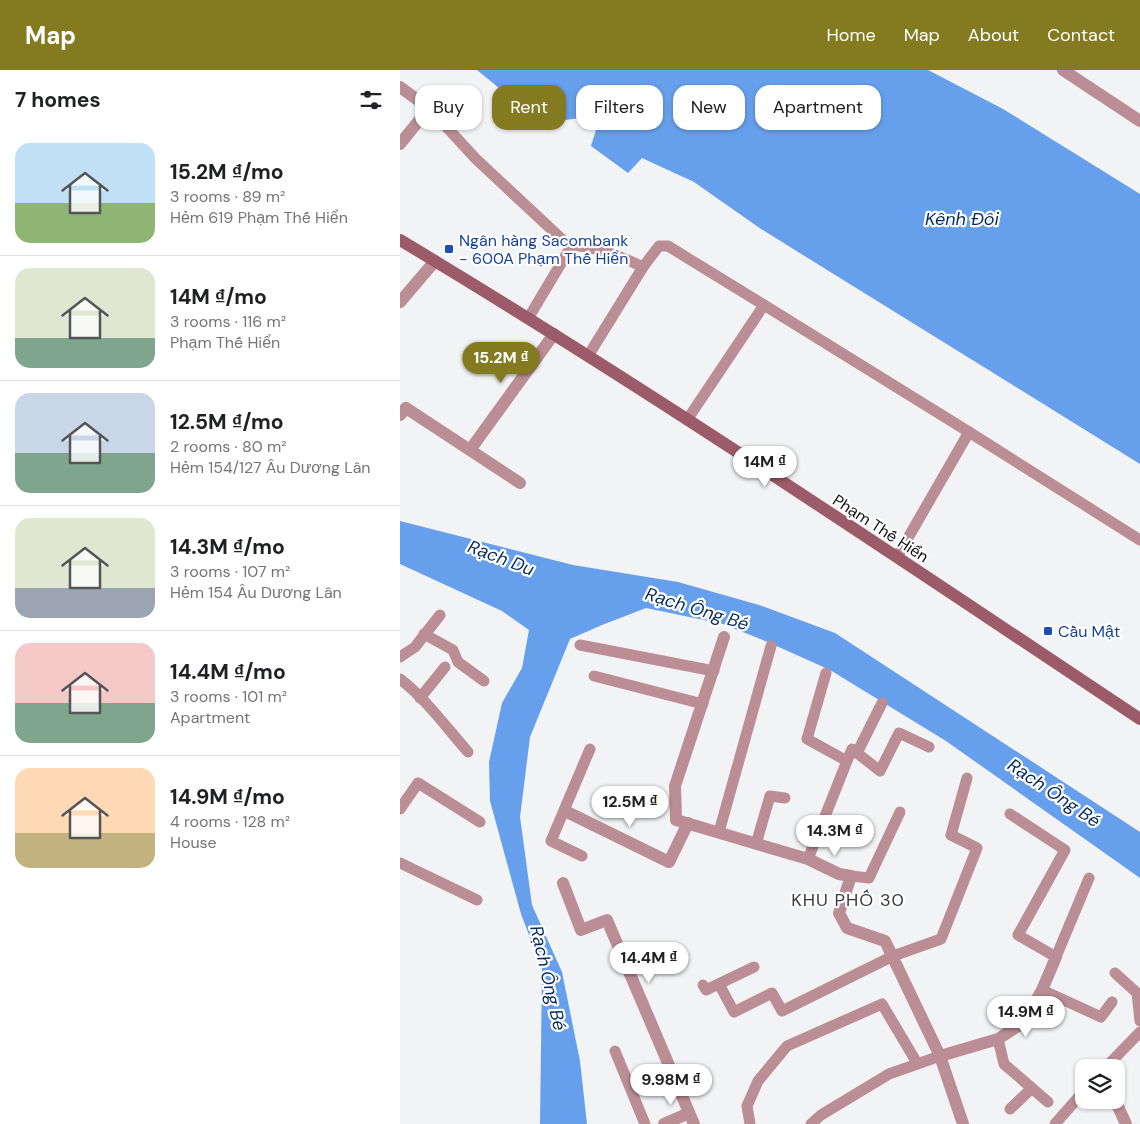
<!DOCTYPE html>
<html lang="en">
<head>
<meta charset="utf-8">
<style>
  :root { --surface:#fff; --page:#f2f2f2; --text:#202124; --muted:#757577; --line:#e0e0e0; --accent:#847a20 }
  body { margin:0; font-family:"DM Sans",sans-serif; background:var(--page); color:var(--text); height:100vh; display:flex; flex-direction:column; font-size:19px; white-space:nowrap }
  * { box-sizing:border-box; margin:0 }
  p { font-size:16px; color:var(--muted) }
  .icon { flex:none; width:28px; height:28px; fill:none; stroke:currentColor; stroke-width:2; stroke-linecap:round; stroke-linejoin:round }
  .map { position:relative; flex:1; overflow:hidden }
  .side { display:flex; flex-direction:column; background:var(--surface); width:400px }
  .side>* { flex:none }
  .banner { position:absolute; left:15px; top:15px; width:475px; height:45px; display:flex; gap:10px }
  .fabs { position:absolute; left:675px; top:989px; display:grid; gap:10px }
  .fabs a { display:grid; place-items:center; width:50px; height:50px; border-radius:10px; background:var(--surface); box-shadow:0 1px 4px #0004; font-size:25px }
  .price { position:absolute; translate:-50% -42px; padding:0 11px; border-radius:18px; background:#fff; color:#222; font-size:16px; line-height:32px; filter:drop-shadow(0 1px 2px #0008) }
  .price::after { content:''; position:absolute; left:50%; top:30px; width:15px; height:11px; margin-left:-8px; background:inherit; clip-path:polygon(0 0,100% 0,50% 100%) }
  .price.active { background:var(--accent); color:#fff }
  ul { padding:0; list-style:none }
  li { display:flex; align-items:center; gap:15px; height:125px; padding:0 15px }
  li+li { border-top:1px solid var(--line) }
  li span { display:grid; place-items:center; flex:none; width:140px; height:100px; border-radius:15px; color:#555 }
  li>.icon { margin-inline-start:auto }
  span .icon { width:60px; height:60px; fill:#fffc; stroke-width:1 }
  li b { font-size:21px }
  h2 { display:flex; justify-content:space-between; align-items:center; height:60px; padding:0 15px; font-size:21px }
  .tag { padding:0 18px; border-radius:15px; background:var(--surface); box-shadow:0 1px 4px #0004; font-size:18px; line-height:45px }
  .tag.active { background:var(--accent); color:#fff }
  header { display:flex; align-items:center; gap:30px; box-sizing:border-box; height:70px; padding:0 25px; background:var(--accent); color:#fff }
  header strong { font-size:24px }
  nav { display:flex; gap:28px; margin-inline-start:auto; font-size:18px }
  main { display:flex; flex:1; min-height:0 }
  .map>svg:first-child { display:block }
  .water { fill:#669feb }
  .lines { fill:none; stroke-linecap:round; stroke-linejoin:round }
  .lane { stroke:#bb8d95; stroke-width:11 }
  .street { stroke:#bb8d95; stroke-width:12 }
  .secondary { stroke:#9c5b69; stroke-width:12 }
  .transit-dot { fill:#1a4fb4; stroke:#fff; stroke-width:2 }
  .labels { text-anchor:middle; stroke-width:4.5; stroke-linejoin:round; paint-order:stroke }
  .transit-label { font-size:16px; fill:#164399; stroke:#fff; text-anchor:start }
  .street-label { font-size:16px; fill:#111; stroke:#fff }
  .water-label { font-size:18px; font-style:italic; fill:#042b5a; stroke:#fff }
  .neighbourhood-label { font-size:18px; letter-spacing:1px; fill:#3a3a3b; stroke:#fff }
</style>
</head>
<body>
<header>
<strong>Map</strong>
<nav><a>Home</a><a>Map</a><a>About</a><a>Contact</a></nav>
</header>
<main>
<section class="side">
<h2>7 homes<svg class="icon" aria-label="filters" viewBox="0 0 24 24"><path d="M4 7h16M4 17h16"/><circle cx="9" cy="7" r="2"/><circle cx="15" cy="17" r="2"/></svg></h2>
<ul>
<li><span style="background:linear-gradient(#bfe0f5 60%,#8fb573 0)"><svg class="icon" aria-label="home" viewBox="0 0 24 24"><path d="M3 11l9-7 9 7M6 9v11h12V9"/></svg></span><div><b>15.2M ₫/mo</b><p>3 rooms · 89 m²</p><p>Hẻm 619 Phạm Thế Hiển</p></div></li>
<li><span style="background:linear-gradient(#dfe7d0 70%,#7fa58c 0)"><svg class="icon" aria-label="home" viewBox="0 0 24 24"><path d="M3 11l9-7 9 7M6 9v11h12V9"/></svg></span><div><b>14M ₫/mo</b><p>3 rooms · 116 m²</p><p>Phạm Thế Hiển</p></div></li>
<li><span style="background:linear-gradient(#c9d6e8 60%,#7fa58c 0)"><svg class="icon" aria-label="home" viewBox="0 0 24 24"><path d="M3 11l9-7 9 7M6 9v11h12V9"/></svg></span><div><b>12.5M ₫/mo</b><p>2 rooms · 80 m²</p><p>Hẻm 154/127 Âu Dương Lân</p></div></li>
<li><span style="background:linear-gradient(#dfe7d0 70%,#9aa5b1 0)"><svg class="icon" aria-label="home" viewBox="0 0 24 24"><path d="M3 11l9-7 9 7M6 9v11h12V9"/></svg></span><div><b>14.3M ₫/mo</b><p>3 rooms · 107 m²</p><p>Hẻm 154 Âu Dương Lân</p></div></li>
<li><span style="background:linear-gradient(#f6c9c9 60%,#7fa58c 0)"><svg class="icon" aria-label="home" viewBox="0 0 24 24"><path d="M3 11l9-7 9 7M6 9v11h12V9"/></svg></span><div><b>14.4M ₫/mo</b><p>3 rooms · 101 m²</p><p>Apartment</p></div></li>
<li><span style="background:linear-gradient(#ffd9b3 65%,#c2b280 0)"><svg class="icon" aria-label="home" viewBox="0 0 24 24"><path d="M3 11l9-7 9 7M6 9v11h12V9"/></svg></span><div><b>14.9M ₫/mo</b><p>4 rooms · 128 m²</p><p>House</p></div></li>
</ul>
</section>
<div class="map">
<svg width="740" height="1054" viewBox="0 0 740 1054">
  <rect width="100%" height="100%" fill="#f2f3f4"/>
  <g class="water">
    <path d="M77 0H528L603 39 740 124V394L361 159 294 112 242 88 228 103 191 76 196 60 180 48 136 54 125 27 99 18Z"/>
    <path d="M0 451 173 495 278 512 359 535 435 563 740 762V808L546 671 430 600 370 573 323 554 246 538 202 555 170 569 130 667 120 747 132 835 162 902 180 991 187 1054H140L142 899 121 844 90 731 89 692 102 633 122 598 129 560 102 541 0 494Z"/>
  </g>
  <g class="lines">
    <g class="lane">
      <path d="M29 38 76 89 166 173 172 175 129 247"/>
      <path d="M172 175C198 177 220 186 243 197L259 176H268L364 235 287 350"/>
      <path d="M364 235 569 362 497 487"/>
      <path d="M188 286 243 197"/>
      <path d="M569 362 740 470"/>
      <path d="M24 564 53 580 58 592 84 611"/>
      <path d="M180 575 314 601"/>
      <path d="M0 587 15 577 40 545"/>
      <path d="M194 606 303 634"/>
      <path d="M0 609C24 627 47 658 68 682"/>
      <path d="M20 628 45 597"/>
      <path d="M457 683 482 633"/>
      <path d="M447 691 452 679 480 701 499 663 529 677"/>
      <path d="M0 739 18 713 80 752"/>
      <path d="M610 744 665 780 618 865 656 887 689 808"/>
      <path d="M319 762 371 576"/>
      <path d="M356 774 370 726 385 728"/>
      <path d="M182 786 151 771 190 679"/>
      <path d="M408 789 447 691 407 669 426 603"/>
      <path d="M0 793 77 830"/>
      <path d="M451 806 469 808 500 742"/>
      <path d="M715 903 737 923 740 951"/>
      <path d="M319 914 334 942 372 923 382 941 493 886 541 869 577 778 551 765 567 708"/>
      <path d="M303 915 306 920 354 897"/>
      <path d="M642 920 701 947 712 932"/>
      <path d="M598 969 604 994 648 1032"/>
      <path d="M215 981 245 1054"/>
      <path d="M705 998 740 962"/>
      <path d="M610 1039 632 1018"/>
      <path d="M350 1054 347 1036 358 1011 387 976 482 934 517 993"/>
      <path d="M411 1054 421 1045 489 1004 540 986"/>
      <path d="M655 1054 684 1021"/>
    </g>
    <g class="street">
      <path d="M663 0 740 51"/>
      <path d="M0 17 29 38 0 74"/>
      <path d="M0 232 35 191"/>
      <path d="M0 345 6 338 120 413"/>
      <path d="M70 380 154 264"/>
      <path d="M324 567 275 716 276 750 408 789 439 804 451 806 439 843 447 858 485 871 540 986 563 1054"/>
      <path d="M165 741 269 792 288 753"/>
      <path d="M163 813 181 860 207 850 294 1054"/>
      <path d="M540 986 598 969 623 953 642 920 656 887"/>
      <path d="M715 1030 726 1054"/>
      <path d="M264 1054 289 1043"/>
    </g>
    <path class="secondary" d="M0 170C252 321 495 486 740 649"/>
  </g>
  <g class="transit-dot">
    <rect x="44" y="174" width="10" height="10" rx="2.5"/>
    <rect x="643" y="556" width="10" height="10" rx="2.5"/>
  </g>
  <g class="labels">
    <g class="transit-label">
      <text x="59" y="176">Ngân hàng Sacombank<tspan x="59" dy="18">- 600A Phạm Thế Hiển</tspan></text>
      <text x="658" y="567">Cầu Mật</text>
    </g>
    <g class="street-label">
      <text transform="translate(481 458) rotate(33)" y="6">Phạm Thế Hiển</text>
    </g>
    <g class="water-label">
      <text x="562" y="155">Kênh Đôi</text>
      <text transform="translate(101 488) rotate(21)" y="6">Rạch Du</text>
      <text transform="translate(297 539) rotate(17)" y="6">Rạch Ông Bé</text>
      <text transform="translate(654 723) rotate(34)" y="6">Rạch Ông Bé</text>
      <text transform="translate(148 908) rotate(77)" y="6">Rạch Ông Bé</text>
    </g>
    <g class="neighbourhood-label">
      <text x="448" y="836">KHU PHỐ 30</text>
    </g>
  </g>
</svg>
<div class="fabs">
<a><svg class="icon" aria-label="layers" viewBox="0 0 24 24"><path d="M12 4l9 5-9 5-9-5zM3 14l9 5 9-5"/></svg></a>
</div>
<b class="price active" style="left:101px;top:314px">15.2M ₫</b>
<b class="price" style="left:365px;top:418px">14M ₫</b>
<b class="price" style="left:230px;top:758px">12.5M ₫</b>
<b class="price" style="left:435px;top:787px">14.3M ₫</b>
<b class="price" style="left:249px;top:914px">14.4M ₫</b>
<b class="price" style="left:626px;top:968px">14.9M ₫</b>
<b class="price" style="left:271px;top:1036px">9.98M ₫</b>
<div class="banner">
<a class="tag">Buy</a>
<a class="tag active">Rent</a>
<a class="tag">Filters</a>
<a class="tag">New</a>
<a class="tag">Apartment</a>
</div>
</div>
</main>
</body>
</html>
